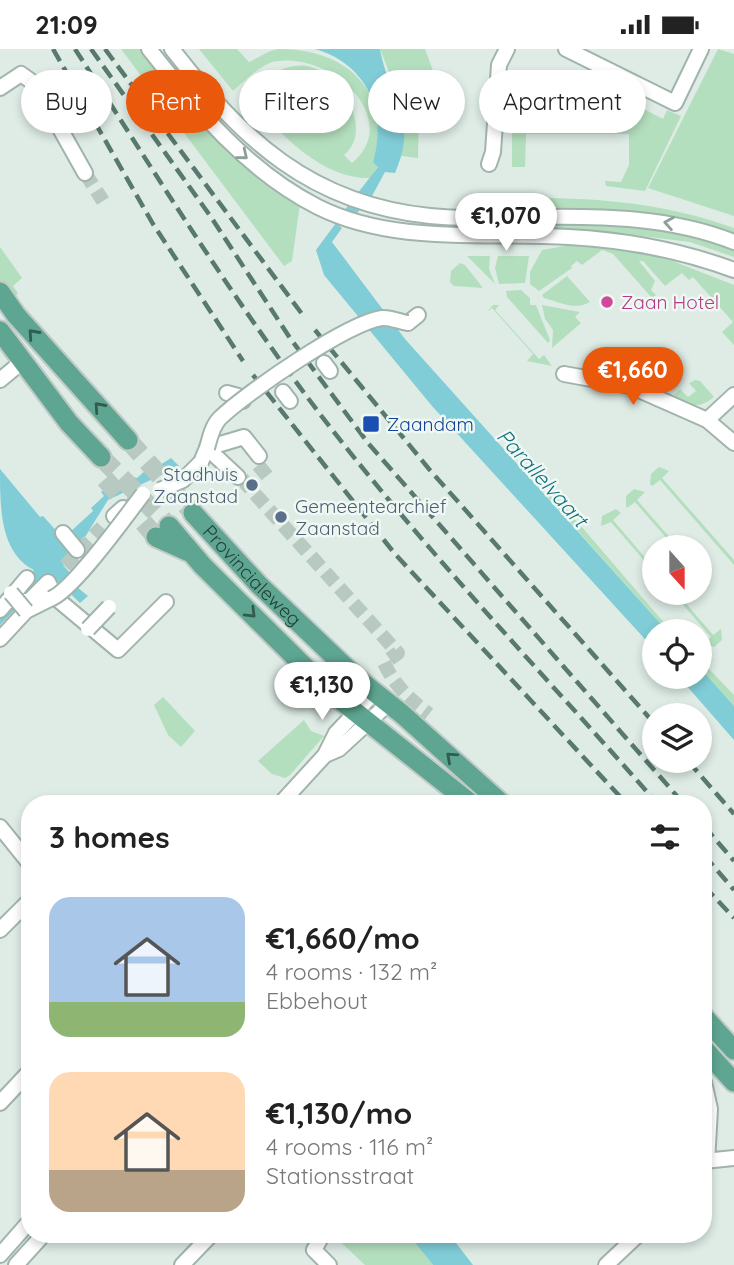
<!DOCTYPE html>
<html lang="en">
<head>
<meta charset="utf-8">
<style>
  :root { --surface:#fff; --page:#f2f2f2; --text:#222; --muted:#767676; --accent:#ea580c }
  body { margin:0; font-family:Quicksand,sans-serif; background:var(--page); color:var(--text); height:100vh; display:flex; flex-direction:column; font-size:26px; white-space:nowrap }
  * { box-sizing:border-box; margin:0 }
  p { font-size:23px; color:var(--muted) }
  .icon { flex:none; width:38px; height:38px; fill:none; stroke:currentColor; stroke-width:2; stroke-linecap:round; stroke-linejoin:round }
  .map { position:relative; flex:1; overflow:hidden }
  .side { position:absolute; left:21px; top:746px; width:691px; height:448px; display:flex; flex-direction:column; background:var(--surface); border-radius:28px; box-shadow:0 4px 10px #0003 }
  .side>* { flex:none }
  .banner { position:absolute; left:21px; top:21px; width:693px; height:63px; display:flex; gap:14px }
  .needle { width:46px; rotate:159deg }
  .fabs { position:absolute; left:642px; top:486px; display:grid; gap:14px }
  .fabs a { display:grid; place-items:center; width:70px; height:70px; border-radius:50%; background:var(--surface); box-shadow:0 4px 10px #0003; font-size:35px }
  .price { position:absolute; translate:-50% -60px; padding:0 16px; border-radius:24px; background:#fff; color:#222; font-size:23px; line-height:46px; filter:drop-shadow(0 2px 4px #0008) }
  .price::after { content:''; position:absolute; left:50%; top:42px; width:21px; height:16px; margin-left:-10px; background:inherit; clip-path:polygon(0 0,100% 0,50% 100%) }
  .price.selected { background:var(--accent); color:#fff }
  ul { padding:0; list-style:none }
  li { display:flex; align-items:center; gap:21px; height:175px; padding:0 28px }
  li span { display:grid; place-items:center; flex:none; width:196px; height:140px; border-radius:21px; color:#555 }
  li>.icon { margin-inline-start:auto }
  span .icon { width:84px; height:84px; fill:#fffc; stroke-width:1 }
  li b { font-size:30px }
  h2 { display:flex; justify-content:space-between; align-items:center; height:84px; padding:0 28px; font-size:30px }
  .chip { padding:0 24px; border-radius:32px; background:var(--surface); box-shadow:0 4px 10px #0003; font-size:24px; line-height:63px }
  .chip.selected { background:var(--accent); color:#fff }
  .status { display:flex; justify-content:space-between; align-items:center; height:49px; padding:0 35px; background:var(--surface); direction:ltr }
  .status svg { height:19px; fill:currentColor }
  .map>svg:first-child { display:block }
  .green { fill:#b4dfbe }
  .water { fill:#80cdd7 }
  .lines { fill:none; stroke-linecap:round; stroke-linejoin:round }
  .minor-tunnel { stroke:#b8c9c2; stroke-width:14; stroke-dasharray:14 7; stroke-linecap:butt }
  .major-tunnel { stroke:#b8c9c2; stroke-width:19; stroke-dasharray:19 10; stroke-linecap:butt }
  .minor-casing { stroke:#a1b4ac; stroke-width:18 }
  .major-casing { stroke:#c0c9c6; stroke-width:23 }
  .minor { stroke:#fff; stroke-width:14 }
  .major { stroke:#5ea691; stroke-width:19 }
  .rail { stroke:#58796f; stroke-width:4.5; stroke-dasharray:14 7; stroke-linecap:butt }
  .minor-bridge-casing { stroke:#a1b4ac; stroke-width:18; stroke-linecap:butt }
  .minor-bridge { stroke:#fff; stroke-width:14 }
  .oneway { stroke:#8e9e9a }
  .oneway2 { stroke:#315c50 }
  .hotel-dot { fill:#d1479c; stroke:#eff8f3; stroke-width:2.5 }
  .transit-dot { fill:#1a4fb4; stroke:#eff8f3; stroke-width:2.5 }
  .service-dot { fill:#5c6f8a; stroke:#eff8f3; stroke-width:2.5 }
  .labels { text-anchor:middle; stroke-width:5; stroke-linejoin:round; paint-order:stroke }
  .hotel-label { font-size:19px; fill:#b23c85; stroke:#eff8f3; text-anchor:start }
  .transit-label { font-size:19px; fill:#164399; stroke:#eff8f3; text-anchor:start }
  .service-label { font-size:19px; fill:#4e5e75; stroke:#eff8f3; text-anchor:end }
  .street-label { font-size:19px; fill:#1e3d34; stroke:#eff8f3 }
  .water-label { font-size:21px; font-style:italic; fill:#12717f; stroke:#eff8f3 }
</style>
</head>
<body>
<div class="status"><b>21:09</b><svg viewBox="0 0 49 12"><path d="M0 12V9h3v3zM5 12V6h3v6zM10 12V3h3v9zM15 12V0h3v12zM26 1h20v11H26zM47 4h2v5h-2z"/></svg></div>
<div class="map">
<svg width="734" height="1216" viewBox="0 0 734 1216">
  <rect width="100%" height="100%" fill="#deece5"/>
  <g class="green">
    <path d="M121 0H140C186 57 233 122 300 155L292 212 284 217Z"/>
    <path d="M199 0H237L249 13C258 9 269 1 279 0 350 0 393 45 373 113L378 117 370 129C319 130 276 80 245 45L246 39C264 29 285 14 307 17 340 23 375 81 344 106L352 114C404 71 331 0 272 13 257 19 245 31 233 42Z"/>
    <path d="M380 0H425L439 38 438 60H419L418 109 401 107 399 48Z"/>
    <path d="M718 0 734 5V167L648 139Z"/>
    <path d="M600 37 663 70 667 61 681 67 645 142 606 137 605 132 621 133 629 116V85H526L525 118H512V80L542 78 549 63 580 77Z"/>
    <path d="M533 149C604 149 667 155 734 179V186L654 164 559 159 533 154Z"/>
    <path d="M454 173C545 174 649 163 734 200V208L690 193 601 182 454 180Z"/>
    <path d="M576 195 652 204 734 236V296L722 283 733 273 693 228 689 231 682 224 665 237 643 212H639L655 232 651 241 656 246 652 249 613 205 602 201 582 216 577 212 571 217 572 219 539 242 530 235V223L542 201Z"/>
    <path d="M0 198 22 229 13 237 18 244 13 250 0 234Z"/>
    <path d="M467 207H490L489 220 495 235Z"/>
    <path d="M498 207H529L525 234 499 235 495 219Z"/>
    <path d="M460 214 465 216 483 239 454 237 450 233 451 222Z"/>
    <path d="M567 227 590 253C574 262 560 253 544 249L542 246Z"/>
    <path d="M521 241 530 249V256H536L550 291 548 294 507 248 506 242Z"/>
    <path d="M493 256H499L495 261 539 310 544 306 552 317 527 312 533 305 492 259 486 264Z"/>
    <path d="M542 256 580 263 575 268 581 274 552 299 553 281 545 270Z"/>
    <path d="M695 331 700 332 714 348C698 361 688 357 673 347L680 340 688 348 696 342 689 334Z"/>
    <path d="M659 418 669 422 662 429 734 511V516L660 431 652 437 650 435 651 425Z"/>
    <path d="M634 440 645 443 637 451 679 499H675L635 453 627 459 626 457V447Z"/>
    <path d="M550 441 672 583H668L546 446Z"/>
    <path d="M616 460 621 464 613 471 654 519V523L611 473 601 477 602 467Z"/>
    <path d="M673 544H677L713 586 721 580 722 591 714 598 704 595 711 588Z"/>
    <path d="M700 605 713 611 707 618 734 646V657L700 619Z"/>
    <path d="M163 648 195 682 181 698 168 686 154 656Z"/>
    <path d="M304 671 311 682 324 687 290 726 285 729 272 725 258 712Z"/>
    <path d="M332 1185H408L433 1216H365Z"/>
  </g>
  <g class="water">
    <path d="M315 0H380C388 48 420 69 395 124L385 123 372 147 350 172 340 167 378 118 373 113C388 63 367 15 315 0Z"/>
    <path d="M336 174 342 179 332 193 405 290 668 583H654V600L432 357 324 226 316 201Z"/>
    <path d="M171 409 179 417 172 421 108 451 75 504 63 516 78 533 77 538 88 547 80 554 50 525 0 576V564L34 521C0 504 0 459 0 420L40 468 43 467 60 486 69 484 93 462 91 459 104 447 101 443 105 440 109 444 120 435 122 437 133 428 137 429 146 421 149 423Z"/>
    <path d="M700 619 734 657V691L679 628H700Z"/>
    <path d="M408 1185H449L473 1216H433Z"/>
  </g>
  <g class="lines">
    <g class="minor-tunnel">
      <path d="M85 124 103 152"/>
      <path d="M268 417 246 435 398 604 384 614C395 637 409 650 429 665"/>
      <path d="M65 517 102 478"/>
    </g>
    <g class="major-tunnel">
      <path d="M128 391 193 464"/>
      <path d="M101 408 169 477"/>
      <path d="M105 430 156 488"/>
    </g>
    <defs>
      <g id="minor">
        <path d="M149 0C197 61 247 122 318 158 394 196 486 183 569 188 626 191 680 201 734 221"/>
        <path d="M172 0C242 90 310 155 430 167 465 171 501 168 536 168 603 167 671 168 734 193"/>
        <path d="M566 0 675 54 701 0"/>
        <path d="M0 39 21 25 35 35 85 124"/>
        <path d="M489 115 493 103 499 16 507 0"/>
        <path d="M408 274 418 266"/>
        <path d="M324 314 330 322"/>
        <path d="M564 325 630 337 707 371 734 394"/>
        <path d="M0 331 23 312"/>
        <path d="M283 343 290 352"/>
        <path d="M227 344 238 347 243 352"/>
        <path d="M707 371 734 346"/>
        <path d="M207 399 238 428"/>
        <path d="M201 413 207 399 244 388 259 407"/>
        <path d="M114 467 123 459"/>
        <path d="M63 484 77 501"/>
        <path d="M8 552H29L48 533 57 550 118 601 166 553"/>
        <path d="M0 561 27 529"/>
        <path d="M0 590 26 562 50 550"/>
        <path d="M325 706 339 700 389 654"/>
        <path d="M281 754 325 706 336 684 375 643"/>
        <path d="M0 778 30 815"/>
        <path d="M0 881 30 851"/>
        <path d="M704 1033 710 1060 707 1113"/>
        <path d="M0 1054 30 1022"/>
        <path d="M704 1112 734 1109"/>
        <path d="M323 1185 314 1201 329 1216"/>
        <path d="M0 1206 30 1172"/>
        <path d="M16 1216 44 1185"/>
        <path d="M182 1216 212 1185"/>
        <path d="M606 1216 639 1185"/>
      </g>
      <g id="major">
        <path d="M0 243 16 266 128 391"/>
        <path d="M0 282 69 374 101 408"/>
        <path id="s1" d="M193 464 259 536 358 630 402 665 501 754"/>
        <path d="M169 477 202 516 329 642 470 754"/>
        <path d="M156 488 187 502"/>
        <path d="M704 968 734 1001"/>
        <path d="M704 1000 734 1033"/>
      </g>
    </defs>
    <use href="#minor" class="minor-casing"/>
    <use href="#major" class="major-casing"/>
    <use href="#minor" class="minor"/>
    <use href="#major" class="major"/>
    <g class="rail">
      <path d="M53 0 153 175 243 312"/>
      <path d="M75 0C158 128 237 258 330 378 432 509 548 630 657 754"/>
      <path d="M91 0 211 168 290 289 368 394 683 754"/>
      <path d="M105 0 305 269"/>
      <path d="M315 281 429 420 654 674"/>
      <path d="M253 326 395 505 626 754"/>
      <path d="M688 712 734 765"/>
      <path d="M704 777 734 812"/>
      <path d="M704 806 734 841"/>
      <path d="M704 837 734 869"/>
    </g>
    <defs>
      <g id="minor-bridge">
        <path d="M207 399C210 389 212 377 220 369 246 344 347 274 382 269 390 268 400 273 408 274"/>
        <path d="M160 441 183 431 201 413"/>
        <path d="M11 544 26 562"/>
        <path d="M50 550C72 543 126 467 143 445"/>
        <path d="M88 580 109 558"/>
      </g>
    </defs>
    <use href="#minor-bridge" class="minor-bridge-casing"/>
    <use href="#minor-bridge" class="minor-bridge"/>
  </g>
  <defs><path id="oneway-chevron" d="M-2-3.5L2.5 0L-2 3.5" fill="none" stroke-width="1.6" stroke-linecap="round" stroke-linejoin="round" transform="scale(1.75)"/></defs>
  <g class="oneway">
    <use href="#oneway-chevron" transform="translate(243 106) rotate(39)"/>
    <use href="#oneway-chevron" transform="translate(669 174) rotate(-170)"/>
  </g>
  <g class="oneway2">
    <use href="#oneway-chevron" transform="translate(33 285) rotate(-132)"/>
    <use href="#oneway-chevron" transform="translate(99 358) rotate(-132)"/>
    <use href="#oneway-chevron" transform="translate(251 564) rotate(45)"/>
    <use href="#oneway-chevron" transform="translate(451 708) rotate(-138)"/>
  </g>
  <circle class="hotel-dot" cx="607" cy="253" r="7"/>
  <rect class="transit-dot" x="362" y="366" width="18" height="18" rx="3.5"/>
  <g class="service-dot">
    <circle cx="252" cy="436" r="7"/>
    <circle cx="281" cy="468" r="7"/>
  </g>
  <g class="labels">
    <g class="hotel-label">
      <text x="621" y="260">Zaan Hotel</text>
    </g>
    <g class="transit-label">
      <text x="387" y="382">Zaandam</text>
    </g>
    <g class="service-label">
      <text x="238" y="432">Stadhuis<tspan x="238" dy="22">Zaanstad</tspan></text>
      <text x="295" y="464" text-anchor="start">Gemeentearchief<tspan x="295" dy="22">Zaanstad</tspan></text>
    </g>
    <g class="street-label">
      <text dy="7" stroke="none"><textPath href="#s1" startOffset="86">Provincialeweg</textPath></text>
    </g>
    <g class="water-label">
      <text transform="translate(542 429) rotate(48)" y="7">Parallelvaart</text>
    </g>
  </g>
</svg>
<div class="fabs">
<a><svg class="needle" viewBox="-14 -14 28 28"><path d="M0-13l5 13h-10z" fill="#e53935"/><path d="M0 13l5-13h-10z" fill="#767676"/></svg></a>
<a><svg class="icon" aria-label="locate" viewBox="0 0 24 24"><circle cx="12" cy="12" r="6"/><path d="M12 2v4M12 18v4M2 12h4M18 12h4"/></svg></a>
<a><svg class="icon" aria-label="layers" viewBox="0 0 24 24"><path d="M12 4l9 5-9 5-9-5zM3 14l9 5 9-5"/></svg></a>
</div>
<b class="price" style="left:506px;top:204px">€1,070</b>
<b class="price selected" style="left:633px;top:358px">€1,660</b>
<b class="price" style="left:322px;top:673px">€1,130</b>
<div class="banner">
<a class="chip">Buy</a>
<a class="chip selected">Rent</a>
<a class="chip">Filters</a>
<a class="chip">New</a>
<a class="chip">Apartment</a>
</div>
<section class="side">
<h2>3 homes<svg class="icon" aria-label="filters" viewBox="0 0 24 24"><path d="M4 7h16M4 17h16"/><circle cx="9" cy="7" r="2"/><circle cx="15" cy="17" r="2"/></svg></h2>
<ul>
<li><span style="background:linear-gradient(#a9c7e8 75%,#8fb573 0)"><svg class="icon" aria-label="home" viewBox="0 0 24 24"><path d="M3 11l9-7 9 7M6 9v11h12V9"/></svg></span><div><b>€1,660/mo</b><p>4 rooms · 132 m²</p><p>Ebbehout</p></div></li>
<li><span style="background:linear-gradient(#ffd9b3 70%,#b9a48a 0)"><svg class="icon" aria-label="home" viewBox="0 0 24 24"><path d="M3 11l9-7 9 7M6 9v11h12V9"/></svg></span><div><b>€1,130/mo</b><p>4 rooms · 116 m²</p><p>Stationsstraat</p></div></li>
</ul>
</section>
</div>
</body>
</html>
